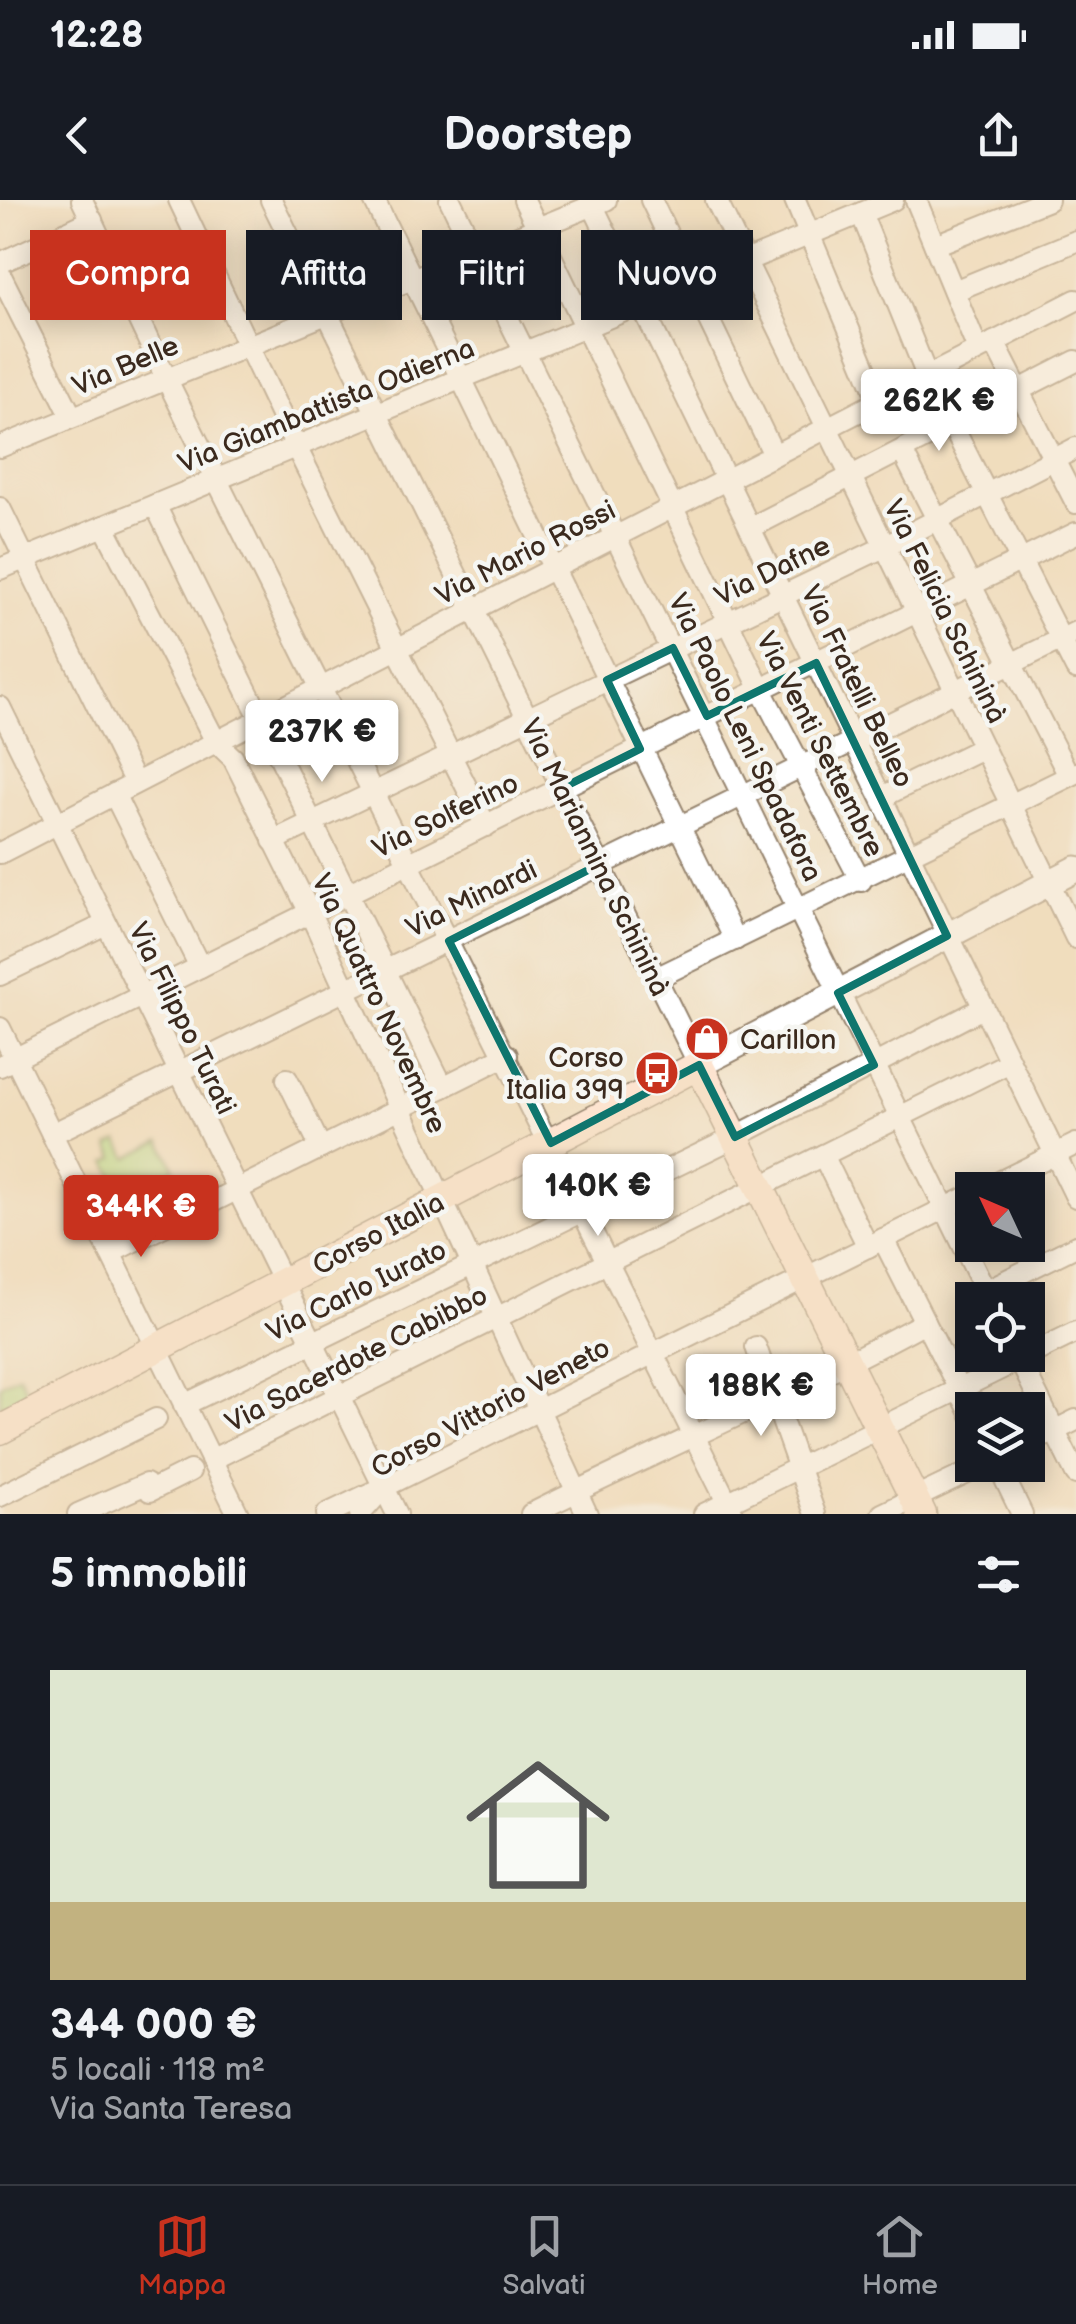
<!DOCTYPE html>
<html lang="it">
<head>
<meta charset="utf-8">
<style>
  :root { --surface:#171b24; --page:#242831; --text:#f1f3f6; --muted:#9ea1a6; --line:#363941; --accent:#c8321e }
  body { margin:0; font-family:"Balsamiq Sans",sans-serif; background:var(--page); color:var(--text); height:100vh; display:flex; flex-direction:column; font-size:38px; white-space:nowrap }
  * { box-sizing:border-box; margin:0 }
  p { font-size:32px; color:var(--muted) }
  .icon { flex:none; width:55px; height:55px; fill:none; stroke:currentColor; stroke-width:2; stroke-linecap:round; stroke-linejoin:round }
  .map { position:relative; height:1314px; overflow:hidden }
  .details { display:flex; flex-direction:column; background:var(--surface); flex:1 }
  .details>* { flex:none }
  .top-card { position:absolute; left:30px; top:30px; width:1018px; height:90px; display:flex; gap:20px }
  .needle { width:65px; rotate:314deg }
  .controls { position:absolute; left:955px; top:972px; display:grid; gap:20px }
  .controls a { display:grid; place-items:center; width:90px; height:90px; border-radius:0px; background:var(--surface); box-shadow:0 5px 25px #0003; font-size:50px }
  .price { position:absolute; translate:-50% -85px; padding:0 22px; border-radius:10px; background:#fff; color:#222; font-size:32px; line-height:65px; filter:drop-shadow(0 2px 5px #0008) }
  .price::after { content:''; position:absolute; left:50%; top:60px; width:30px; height:22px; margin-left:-15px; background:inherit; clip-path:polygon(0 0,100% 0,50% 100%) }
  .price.on { background:var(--accent); color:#fff }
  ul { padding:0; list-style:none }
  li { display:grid; align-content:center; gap:20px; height:530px; padding:0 50px }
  li span { display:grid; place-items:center; height:310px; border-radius:0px; color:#555 }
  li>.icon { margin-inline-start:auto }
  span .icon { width:180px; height:180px; fill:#fffc; stroke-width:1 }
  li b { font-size:42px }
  h2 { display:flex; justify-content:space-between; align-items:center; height:120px; padding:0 50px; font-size:42px }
  .tag { padding:0 35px; border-radius:0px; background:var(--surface); box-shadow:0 5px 25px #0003; font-size:35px; line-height:90px }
  .tag.on { background:var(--accent); color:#fff }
  .status { display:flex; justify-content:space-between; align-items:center; height:70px; padding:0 50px; background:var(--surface); direction:ltr }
  .status svg { height:28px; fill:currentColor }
  header { display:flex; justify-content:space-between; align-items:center; height:130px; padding:0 50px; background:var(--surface); font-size:45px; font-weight:600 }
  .tabs { display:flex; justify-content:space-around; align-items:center; height:140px; border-top:2px solid var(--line); background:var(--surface); font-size:28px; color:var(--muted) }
  .tabs a { display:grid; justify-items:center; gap:5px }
  .tabs .on { color:var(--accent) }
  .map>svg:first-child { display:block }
  .green { fill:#b0da86; stroke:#768252; stroke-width:2.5 }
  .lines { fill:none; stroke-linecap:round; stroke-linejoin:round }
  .minor-casing { stroke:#96846e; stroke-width:24 }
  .tertiary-casing { stroke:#96846e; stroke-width:29 }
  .secondary-casing { stroke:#96846e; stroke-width:31 }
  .minor { stroke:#fff; stroke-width:20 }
  .tertiary { stroke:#fff; stroke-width:25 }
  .secondary { stroke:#fde4d0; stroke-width:28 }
  .marked { fill:none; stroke:#0f766e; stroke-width:8; stroke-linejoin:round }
  .labels { text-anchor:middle; stroke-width:9; stroke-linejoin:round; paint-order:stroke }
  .street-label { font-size:28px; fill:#3b2a1e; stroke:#f6f6f2 }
  .poi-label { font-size:28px; fill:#3b2a1e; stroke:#f6f6f2; text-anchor:start }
</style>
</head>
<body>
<div class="status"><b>12:28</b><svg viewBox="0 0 49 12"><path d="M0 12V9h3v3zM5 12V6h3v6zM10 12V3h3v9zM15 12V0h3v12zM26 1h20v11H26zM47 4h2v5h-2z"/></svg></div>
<header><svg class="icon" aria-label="back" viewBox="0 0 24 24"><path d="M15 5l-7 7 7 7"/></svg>Doorstep<svg class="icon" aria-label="share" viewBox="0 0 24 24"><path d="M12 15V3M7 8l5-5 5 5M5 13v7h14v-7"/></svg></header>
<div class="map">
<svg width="1076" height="1314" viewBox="0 0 1076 1314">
  <rect width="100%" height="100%" fill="#f6f6f2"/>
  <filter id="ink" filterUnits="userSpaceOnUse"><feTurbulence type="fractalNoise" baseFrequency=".01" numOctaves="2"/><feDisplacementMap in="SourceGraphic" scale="20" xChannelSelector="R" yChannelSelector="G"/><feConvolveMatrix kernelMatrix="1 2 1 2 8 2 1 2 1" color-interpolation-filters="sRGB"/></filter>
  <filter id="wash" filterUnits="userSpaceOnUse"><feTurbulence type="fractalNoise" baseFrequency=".0048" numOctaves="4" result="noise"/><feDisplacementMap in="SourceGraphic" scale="40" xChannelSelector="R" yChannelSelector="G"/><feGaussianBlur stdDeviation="2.25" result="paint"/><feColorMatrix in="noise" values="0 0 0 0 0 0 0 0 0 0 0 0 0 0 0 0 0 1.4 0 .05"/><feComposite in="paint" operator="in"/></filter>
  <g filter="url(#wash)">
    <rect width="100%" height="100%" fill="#f0ddbd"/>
    <g class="green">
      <path d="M119 941 128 958 161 941 175 968 124 994 107 962 115 958 109 946Z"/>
      <path d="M19 1175 28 1193 0 1207V1185Z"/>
    </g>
  </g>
  <g filter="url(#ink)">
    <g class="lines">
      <defs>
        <g id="minor">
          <path d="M82 0 166 178 733 1314"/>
          <path d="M179 0 296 247 486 626"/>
          <path d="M271 0 699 865"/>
          <path d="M374 0 735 740"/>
          <path d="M450 0 990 1100"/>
          <path d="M524 0 761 490 861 681"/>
          <path d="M590 0 1076 997"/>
          <path d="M651 0 774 255"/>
          <path d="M716 0 1076 738"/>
          <path d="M795 0 879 201"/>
          <path d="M916 0 978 150"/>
          <path d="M861 13 927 176 1076 469"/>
          <path d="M935 45 1048 0"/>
          <path d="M0 63 92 20"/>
          <path d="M0 74 72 217"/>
          <path d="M954 91 1076 41"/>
          <path d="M994 142 1076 303"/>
          <path d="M0 247 606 0"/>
          <path d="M902 251 1069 576"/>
          <path d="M155 305 443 887"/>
          <path d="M0 308 135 583"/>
          <path d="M104 326 216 542 233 558 310 713 587 1314"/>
          <path d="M750 328 1076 161"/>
          <path d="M0 369 893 0"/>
          <path d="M0 507 397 1314"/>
          <path d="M114 594 200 767"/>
          <path d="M882 597 982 548"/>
          <path d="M273 641 884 347 1076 248"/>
          <path d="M0 653 1076 100"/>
          <path d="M0 775 106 724"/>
          <path d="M656 778 1076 573"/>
          <path d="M0 828 238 1314"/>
          <path d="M0 866 1076 333"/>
          <path d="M287 879 321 948"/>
          <path d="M52 934 1076 432"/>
          <path d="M823 955 868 1047"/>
          <path d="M983 990 1076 944"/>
          <path d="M883 1039 972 1215"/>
          <path d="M110 1053 507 855"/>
          <path d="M985 1091 1076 1046"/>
          <path d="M756 1147 815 1314"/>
          <path d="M1017 1155 1076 1274"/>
          <path d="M184 1205 735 937 981 809"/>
          <path d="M1028 1244 1076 1220"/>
          <path d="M211 1260 1008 863"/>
          <path d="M998 1265 1022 1314"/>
          <path d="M0 1296 156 1219"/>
          <path d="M78 1314 146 1284 150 1291 190 1271"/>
          <path d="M327 1314 375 1291"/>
          <path d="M360 1314 384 1287 972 995"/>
          <path d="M531 1314C662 1248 797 1192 925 1122"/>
          <path d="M704 1314 1076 1132"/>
          <path d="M882 1314 984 1265"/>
        </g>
        <path id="tertiary" d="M699 865 1076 669"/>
        <path id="secondary" d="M0 1230 699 865 922 1314"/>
      </defs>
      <use href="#minor" class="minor-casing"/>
      <use href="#tertiary" class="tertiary-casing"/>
      <use href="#secondary" class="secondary-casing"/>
      <use href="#minor" class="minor"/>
      <use href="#tertiary" class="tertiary"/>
      <use href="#secondary" class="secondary"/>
    </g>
  </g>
  <path d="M0 0H1076V1314H0ZM673 448 707 516 816 463 947 736 838 793 874 865 735 937 699 865 551 943 449 741 600 664 562 588 640 549 607 480Z" fill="#f0ddbd" fill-opacity=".55" fill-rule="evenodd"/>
  <path class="marked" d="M673 448 707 516 816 463 947 736 838 793 874 865 735 937 699 865 551 943 449 741 600 664 562 588 640 549 607 480Z"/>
  <defs>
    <symbol id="shop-disc" viewBox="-11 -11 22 22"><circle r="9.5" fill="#c8321e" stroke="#f6f6f2"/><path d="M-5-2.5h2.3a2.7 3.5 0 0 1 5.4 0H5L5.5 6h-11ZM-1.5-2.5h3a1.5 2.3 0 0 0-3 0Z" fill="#fff"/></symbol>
    <symbol id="bus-disc" viewBox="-11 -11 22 22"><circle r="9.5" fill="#c8321e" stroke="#f6f6f2"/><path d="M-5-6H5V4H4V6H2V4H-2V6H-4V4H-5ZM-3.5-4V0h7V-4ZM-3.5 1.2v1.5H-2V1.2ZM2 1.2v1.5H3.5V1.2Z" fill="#fff"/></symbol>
  </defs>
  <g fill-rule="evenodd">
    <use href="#shop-disc" x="682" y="814" width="50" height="50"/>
    <use href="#bus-disc" x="632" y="848" width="50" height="50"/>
  </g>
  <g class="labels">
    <g class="street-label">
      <text transform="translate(125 165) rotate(-23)" y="10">Via Belle</text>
      <text transform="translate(326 205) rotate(-22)" y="10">Via Giambattista Odierna</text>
      <text transform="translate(525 352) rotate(-27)" y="10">Via Mario Rossi</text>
      <text transform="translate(772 370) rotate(-26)" y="10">Via Dafne</text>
      <text transform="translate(946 411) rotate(64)" y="10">Via Felicia Schininà</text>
      <text transform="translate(858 486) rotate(64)" y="10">Via Fratelli Belleo</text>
      <text transform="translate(746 537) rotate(64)" y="10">Via Paolo Leni Spadafora</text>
      <text transform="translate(821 544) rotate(63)" y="10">Via Venti Settembre</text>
      <text transform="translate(445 615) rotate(-26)" y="10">Via Solferino</text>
      <text transform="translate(596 657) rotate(64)" y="10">Via Mariannina Schininà</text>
      <text transform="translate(471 698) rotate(-26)" y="10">Via Minardi</text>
      <text transform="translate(380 803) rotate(65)" y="10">Via Quattro Novembre</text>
      <text transform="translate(183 818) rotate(64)" y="10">Via Filippo Turati</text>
      <text transform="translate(378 1033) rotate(-28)" y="10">Corso Italia</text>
      <text transform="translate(356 1090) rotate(-26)" y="10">Via Carlo Iurato</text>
      <text transform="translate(356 1158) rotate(-27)" y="10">Via Sacerdote Cabibbo</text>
      <text transform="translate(490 1207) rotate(-28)" y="10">Corso Vittorio Veneto</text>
    </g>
    <g class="poi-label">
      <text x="740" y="849">Carillon</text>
      <text x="624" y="867" text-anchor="end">Corso<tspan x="624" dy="32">Italia 399</tspan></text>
    </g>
  </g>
</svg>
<div class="controls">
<a><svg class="needle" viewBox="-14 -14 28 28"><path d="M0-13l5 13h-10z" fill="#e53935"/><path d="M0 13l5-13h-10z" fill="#9ea1a6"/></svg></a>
<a><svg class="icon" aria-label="locate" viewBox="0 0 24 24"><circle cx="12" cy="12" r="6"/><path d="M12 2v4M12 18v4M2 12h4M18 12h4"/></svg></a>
<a><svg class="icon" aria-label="layers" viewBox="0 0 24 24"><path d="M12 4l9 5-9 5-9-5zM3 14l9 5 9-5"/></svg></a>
</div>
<b class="price" style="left:939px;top:254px">262K €</b>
<b class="price" style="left:322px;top:585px">237K €</b>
<b class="price" style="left:598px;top:1039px">140K €</b>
<b class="price on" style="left:141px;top:1060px">344K €</b>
<b class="price" style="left:761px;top:1239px">188K €</b>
<div class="top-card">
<a class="tag on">Compra</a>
<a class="tag">Affitta</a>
<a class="tag">Filtri</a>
<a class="tag">Nuovo</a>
</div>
</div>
<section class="details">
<h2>5 immobili<svg class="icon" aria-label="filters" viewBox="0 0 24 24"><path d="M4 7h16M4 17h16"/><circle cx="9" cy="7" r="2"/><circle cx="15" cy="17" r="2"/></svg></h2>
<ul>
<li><span style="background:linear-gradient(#dfe7d0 75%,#c2b280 0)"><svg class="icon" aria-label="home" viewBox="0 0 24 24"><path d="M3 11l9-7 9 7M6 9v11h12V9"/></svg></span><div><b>344 000 €</b><p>5 locali · 118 m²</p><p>Via Santa Teresa</p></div></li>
</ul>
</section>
<nav class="tabs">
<a class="on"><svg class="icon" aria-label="map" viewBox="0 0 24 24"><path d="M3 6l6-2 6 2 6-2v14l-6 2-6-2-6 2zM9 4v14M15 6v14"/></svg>Mappa</a>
<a><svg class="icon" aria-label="saved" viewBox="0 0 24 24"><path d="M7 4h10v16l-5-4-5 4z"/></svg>Salvati</a>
<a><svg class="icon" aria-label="home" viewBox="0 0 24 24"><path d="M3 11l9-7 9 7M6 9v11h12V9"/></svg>Home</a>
</nav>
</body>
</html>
